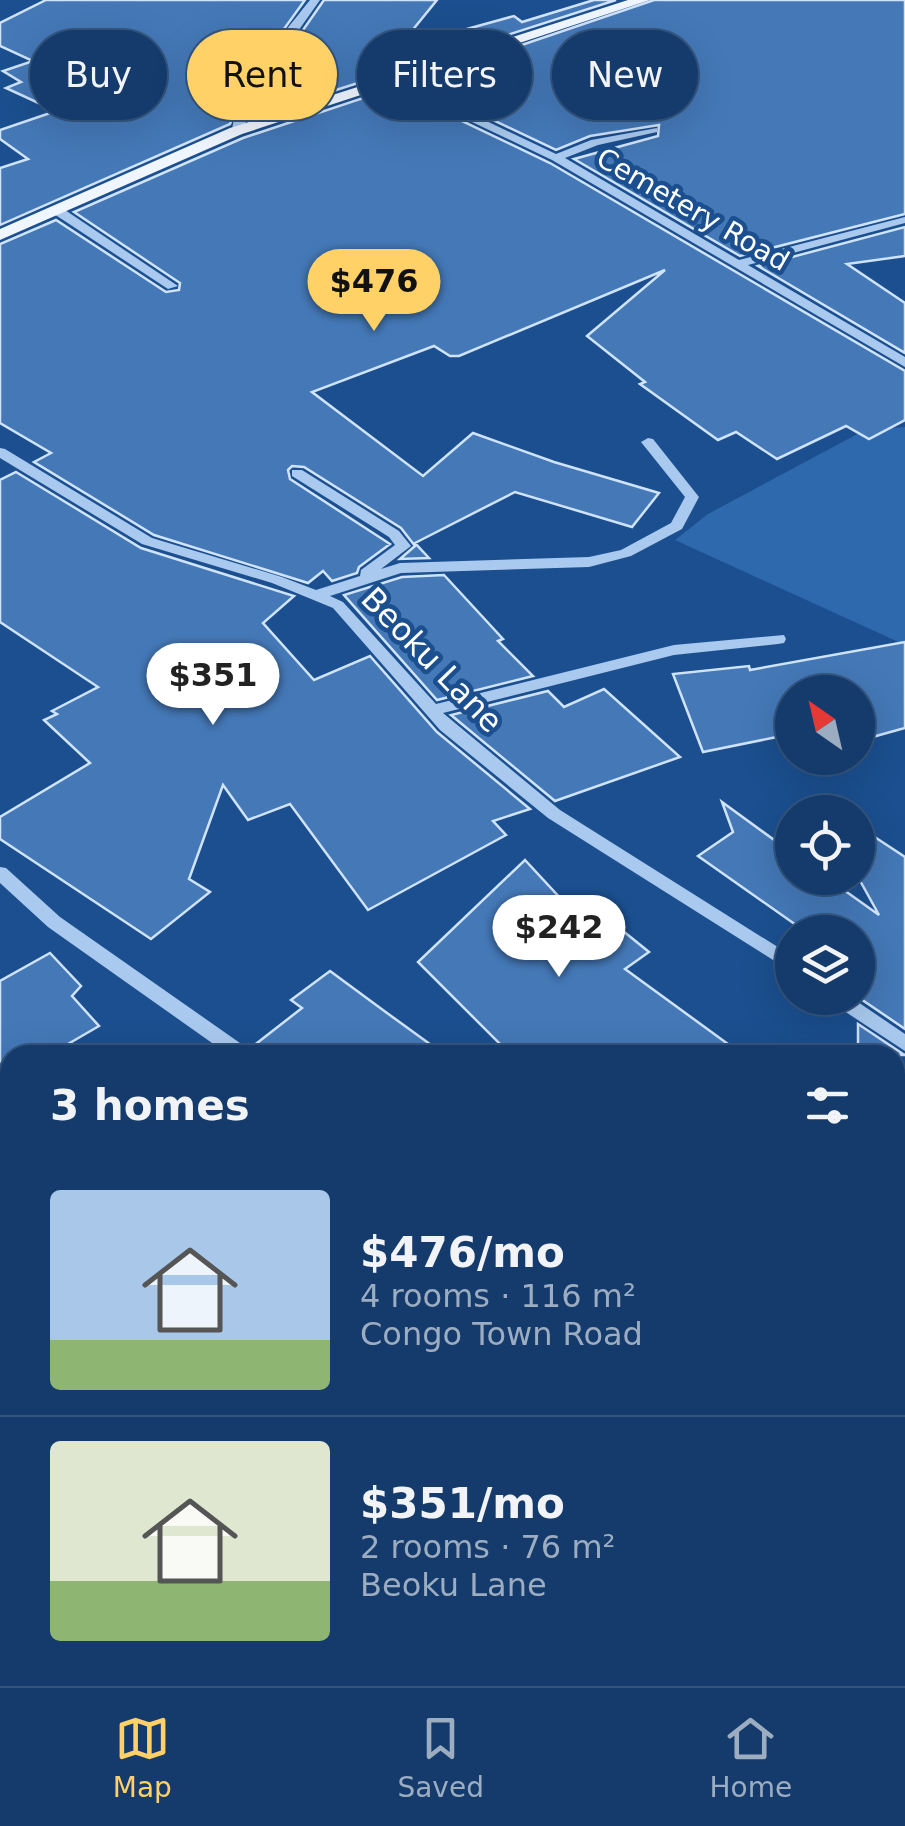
<!DOCTYPE html>
<html lang="en">
<head>
<meta charset="utf-8">
<style>
  :root { --surface:#143b6b; --page:#214673; --text:#f1f3f6; --muted:#9dadc1; --line:#33557e; --accent:#ffd166 }
  body { margin:0; font-family:"DejaVu Sans",sans-serif; background:var(--page); color:var(--text); height:100vh; display:flex; flex-direction:column; font-size:38px; white-space:nowrap }
  * { box-sizing:border-box; margin:0 }
  p { font-size:32px; color:var(--muted) }
  .icon { flex:none; width:55px; height:55px; fill:none; stroke:currentColor; stroke-width:2; stroke-linecap:round; stroke-linejoin:round }
  .map { position:relative; flex:1; overflow:hidden }
  .drawer { position:absolute; left:0px; top:1045px; width:905px; height:642px; display:flex; flex-direction:column; background:var(--surface); border-radius:30px 30px 0 0; box-shadow:0 10px 40px #0002,0 0 0 2px var(--line) }
  .drawer>* { flex:none }
  .hud { position:absolute; left:30px; top:30px; width:845px; height:90px; display:flex; gap:20px }
  .needle { width:65px; rotate:326deg }
  .tools { position:absolute; left:775px; top:675px; display:grid; gap:20px }
  .tools a { display:grid; place-items:center; width:100px; height:100px; border-radius:50%; background:var(--surface); box-shadow:0 10px 40px #0002,0 0 0 2px var(--line); font-size:50px }
  .price { position:absolute; translate:-50% -85px; padding:0 22px; border-radius:35px; background:#fff; color:#222; font-size:32px; line-height:65px; filter:drop-shadow(0 2px 5px #0008) }
  .price::after { content:''; position:absolute; left:50%; top:60px; width:30px; height:22px; margin-left:-15px; background:inherit; clip-path:polygon(0 0,100% 0,50% 100%) }
  .price.on { background:var(--accent); color:#111 }
  ul { padding:0; list-style:none }
  li { display:flex; align-items:center; gap:30px; height:250px; padding:0 50px }
  li+li { border-top:2px solid var(--line) }
  li span { display:grid; place-items:center; flex:none; width:280px; height:200px; border-radius:10px; color:#555 }
  li>.icon { margin-inline-start:auto }
  span .icon { width:120px; height:120px; fill:#fffc; stroke-width:1 }
  li b { font-size:42px }
  h2 { display:flex; justify-content:space-between; align-items:center; height:120px; padding:0 50px; font-size:42px }
  .chip { padding:0 35px; border-radius:45px; background:var(--surface); box-shadow:0 10px 40px #0002,0 0 0 2px var(--line); font-size:35px; line-height:90px }
  .chip.on { background:var(--accent); color:#111 }
  .tab-bar { display:flex; justify-content:space-around; align-items:center; height:140px; border-top:2px solid var(--line); background:var(--surface); font-size:28px; color:var(--muted) }
  .tab-bar a { display:grid; justify-items:center; gap:5px }
  .tab-bar .on { color:var(--accent) }
  .map>svg:first-child { display:block }
  .green { fill:#2e69ad }
  .building { fill:#4478b7; stroke:#cfe3fa; stroke-width:2.5 }
  .lines { fill:none; stroke-linecap:round; stroke-linejoin:round }
  .minor { fill:#a9c9ee; fill-rule:evenodd }
  .major { fill:#f0f6ff; fill-rule:evenodd }
  .labels { text-anchor:middle; stroke-width:9; stroke-linejoin:round; paint-order:stroke }
  .far-street-label { font-size:28px; fill:#fff; stroke:#1b4f8f }
  .street-label { font-size:32px; fill:#fff; stroke:#1b4f8f }
</style>
</head>
<body>
<div class="map">
<svg width="905" height="1686" viewBox="0 0 905 1686">
  <rect width="100%" height="100%" fill="#1b4f8f"/>
  <path class="green" d="M905 427V645L675 540 708 514 863 431Z"/>
  <g class="building">
    <path d="M46 0H305L247 80 230 124 0 225V168L28 159 0 139V130L56 111 6 88 21 82 3 71 33 61 0 46V23Z"/>
    <path d="M324 0H437L398 48 514 16 522 22 594 0H616L252 117 268 80Z"/>
    <path d="M654 0H905V214L740 256 574 159 658 136 659 125 590 136 556 150 413 82Z"/>
    <path d="M393 88 550 163 905 371V420L869 439 846 426 777 459 736 432 718 440 640 384 645 382 587 336 665 270 459 356H450L434 346 312 392 423 476 473 433 554 462 659 493 632 527 515 492 415 543 429 558 400 559 415 546 401 528 304 467 292 466 288 470 290 479 390 544 359 567 357 573 332 581 323 571 308 583 154 535 34 462 51 453 0 423V244L56 220 166 292 179 290 180 283 74 212 243 138Z"/>
    <path d="M905 227V256L847 264 905 303V353L758 266Z"/>
    <path d="M16 472 141 548 294 596 263 623 314 680 370 656 437 732 530 809 493 821 506 835 368 910 290 804 248 820 223 785 189 879 210 892 151 939 0 839V817L90 763 44 720 57 714 52 711 98 687 0 622V480Z"/>
    <path d="M444 575 503 639 498 641 533 676 437 700 344 595 402 577Z"/>
    <path d="M905 642V728L858 741V692H792V758H800L790 760 777 737 703 752 673 674 749 666 750 670Z"/>
    <path d="M604 689 680 757 555 801 451 715 548 691 564 707Z"/>
    <path d="M722 802 792 853V878H827L879 915 858 877V826L905 857V1029L858 997V932H806L698 856 733 832Z"/>
    <path d="M525 860 576 915 591 905 649 952 625 969 743 1055H511L418 962Z"/>
    <path d="M50 953 81 986 72 996 99 1026 49 1055H10V1077L0 1083V981Z"/>
    <path d="M330 971 387 1013 445 1055H257L252 1047 302 1008 291 1000Z"/>
    <path d="M858 1024 903 1054 905 1055H858Z"/>
  </g>
  <g class="lines">
    <g class="minor">
      <path d="M310 0H320L265 78 242 131 232 133C233 92 284 33 310 0Z"/>
      <path d="M392 80H400L556 154 591 140 657 128V132L598 145 565 158 739 260 905 217V223L748 265 905 357V367L552 160 392 84Z"/>
      <path d="M58 207 62 208 178 286 168 289 54 214 52 211Z"/>
      <path d="M648 438 653 439 699 497 682 529 631 556 589 567 401 573 330 596 343 602 436 704 674 645 784 635 786 639 784 643 778 644 674 655 443 713 560 810 792 956V972L548 818 440 730 333 608 272 583 142 544 0 458V448L5 449 152 538 282 577 316 590 360 576 361 570 395 545 389 537 292 476V470H302L399 531 411 546 381 569 400 563 589 557 621 550 671 523 685 497 641 442Z"/>
      <path d="M0 867 6 868 60 917 250 1050 253 1055H229L48 927 0 883Z"/>
      <path d="M830 998H852L905 1034V1051L832 1003Z"/>
    </g>
    <g class="major">
      <path d="M628 0H650L242 134 0 240V229L230 128Z"/>
      <path d="M0 1253 10 1254V1280L0 1279Z"/>
      <path d="M895 1316 905 1317V1345L895 1344Z"/>
      <path d="M0 1351 10 1352V1380L0 1379Z"/>
      <rect x="895" y="1413" width="10" height="30"/>
    </g>
  </g>
  <g class="labels">
    <g class="far-street-label">
      <text transform="translate(693 209) rotate(30)" y="10">Cemetery Road</text>
    </g>
    <g class="street-label">
      <text transform="translate(432 660) rotate(46)" y="11">Beoku Lane</text>
    </g>
  </g>
</svg>
<div class="tools">
<a><svg class="needle" viewBox="-14 -14 28 28"><path d="M0-13l5 13h-10z" fill="#e53935"/><path d="M0 13l5-13h-10z" fill="#9dadc1"/></svg></a>
<a><svg class="icon" aria-label="locate" viewBox="0 0 24 24"><circle cx="12" cy="12" r="6"/><path d="M12 2v4M12 18v4M2 12h4M18 12h4"/></svg></a>
<a><svg class="icon" aria-label="layers" viewBox="0 0 24 24"><path d="M12 4l9 5-9 5-9-5zM3 14l9 5 9-5"/></svg></a>
</div>
<b class="price on" style="left:374px;top:334px">$476</b>
<b class="price" style="left:213px;top:728px">$351</b>
<b class="price" style="left:559px;top:980px">$242</b>
<div class="hud">
<a class="chip">Buy</a>
<a class="chip on">Rent</a>
<a class="chip">Filters</a>
<a class="chip">New</a>
</div>
<section class="drawer">
<h2>3 homes<svg class="icon" aria-label="filters" viewBox="0 0 24 24"><path d="M4 7h16M4 17h16"/><circle cx="9" cy="7" r="2"/><circle cx="15" cy="17" r="2"/></svg></h2>
<ul>
<li><span style="background:linear-gradient(#a9c7e8 75%,#8fb573 0)"><svg class="icon" aria-label="home" viewBox="0 0 24 24"><path d="M3 11l9-7 9 7M6 9v11h12V9"/></svg></span><div><b>$476/mo</b><p>4 rooms · 116 m²</p><p>Congo Town Road</p></div></li>
<li><span style="background:linear-gradient(#dfe7d0 70%,#8fb573 0)"><svg class="icon" aria-label="home" viewBox="0 0 24 24"><path d="M3 11l9-7 9 7M6 9v11h12V9"/></svg></span><div><b>$351/mo</b><p>2 rooms · 76 m²</p><p>Beoku Lane</p></div></li>
</ul>
</section>
</div>
<nav class="tab-bar">
<a class="on"><svg class="icon" aria-label="map" viewBox="0 0 24 24"><path d="M3 6l6-2 6 2 6-2v14l-6 2-6-2-6 2zM9 4v14M15 6v14"/></svg>Map</a>
<a><svg class="icon" aria-label="saved" viewBox="0 0 24 24"><path d="M7 4h10v16l-5-4-5 4z"/></svg>Saved</a>
<a><svg class="icon" aria-label="home" viewBox="0 0 24 24"><path d="M3 11l9-7 9 7M6 9v11h12V9"/></svg>Home</a>
</nav>
</body>
</html>
